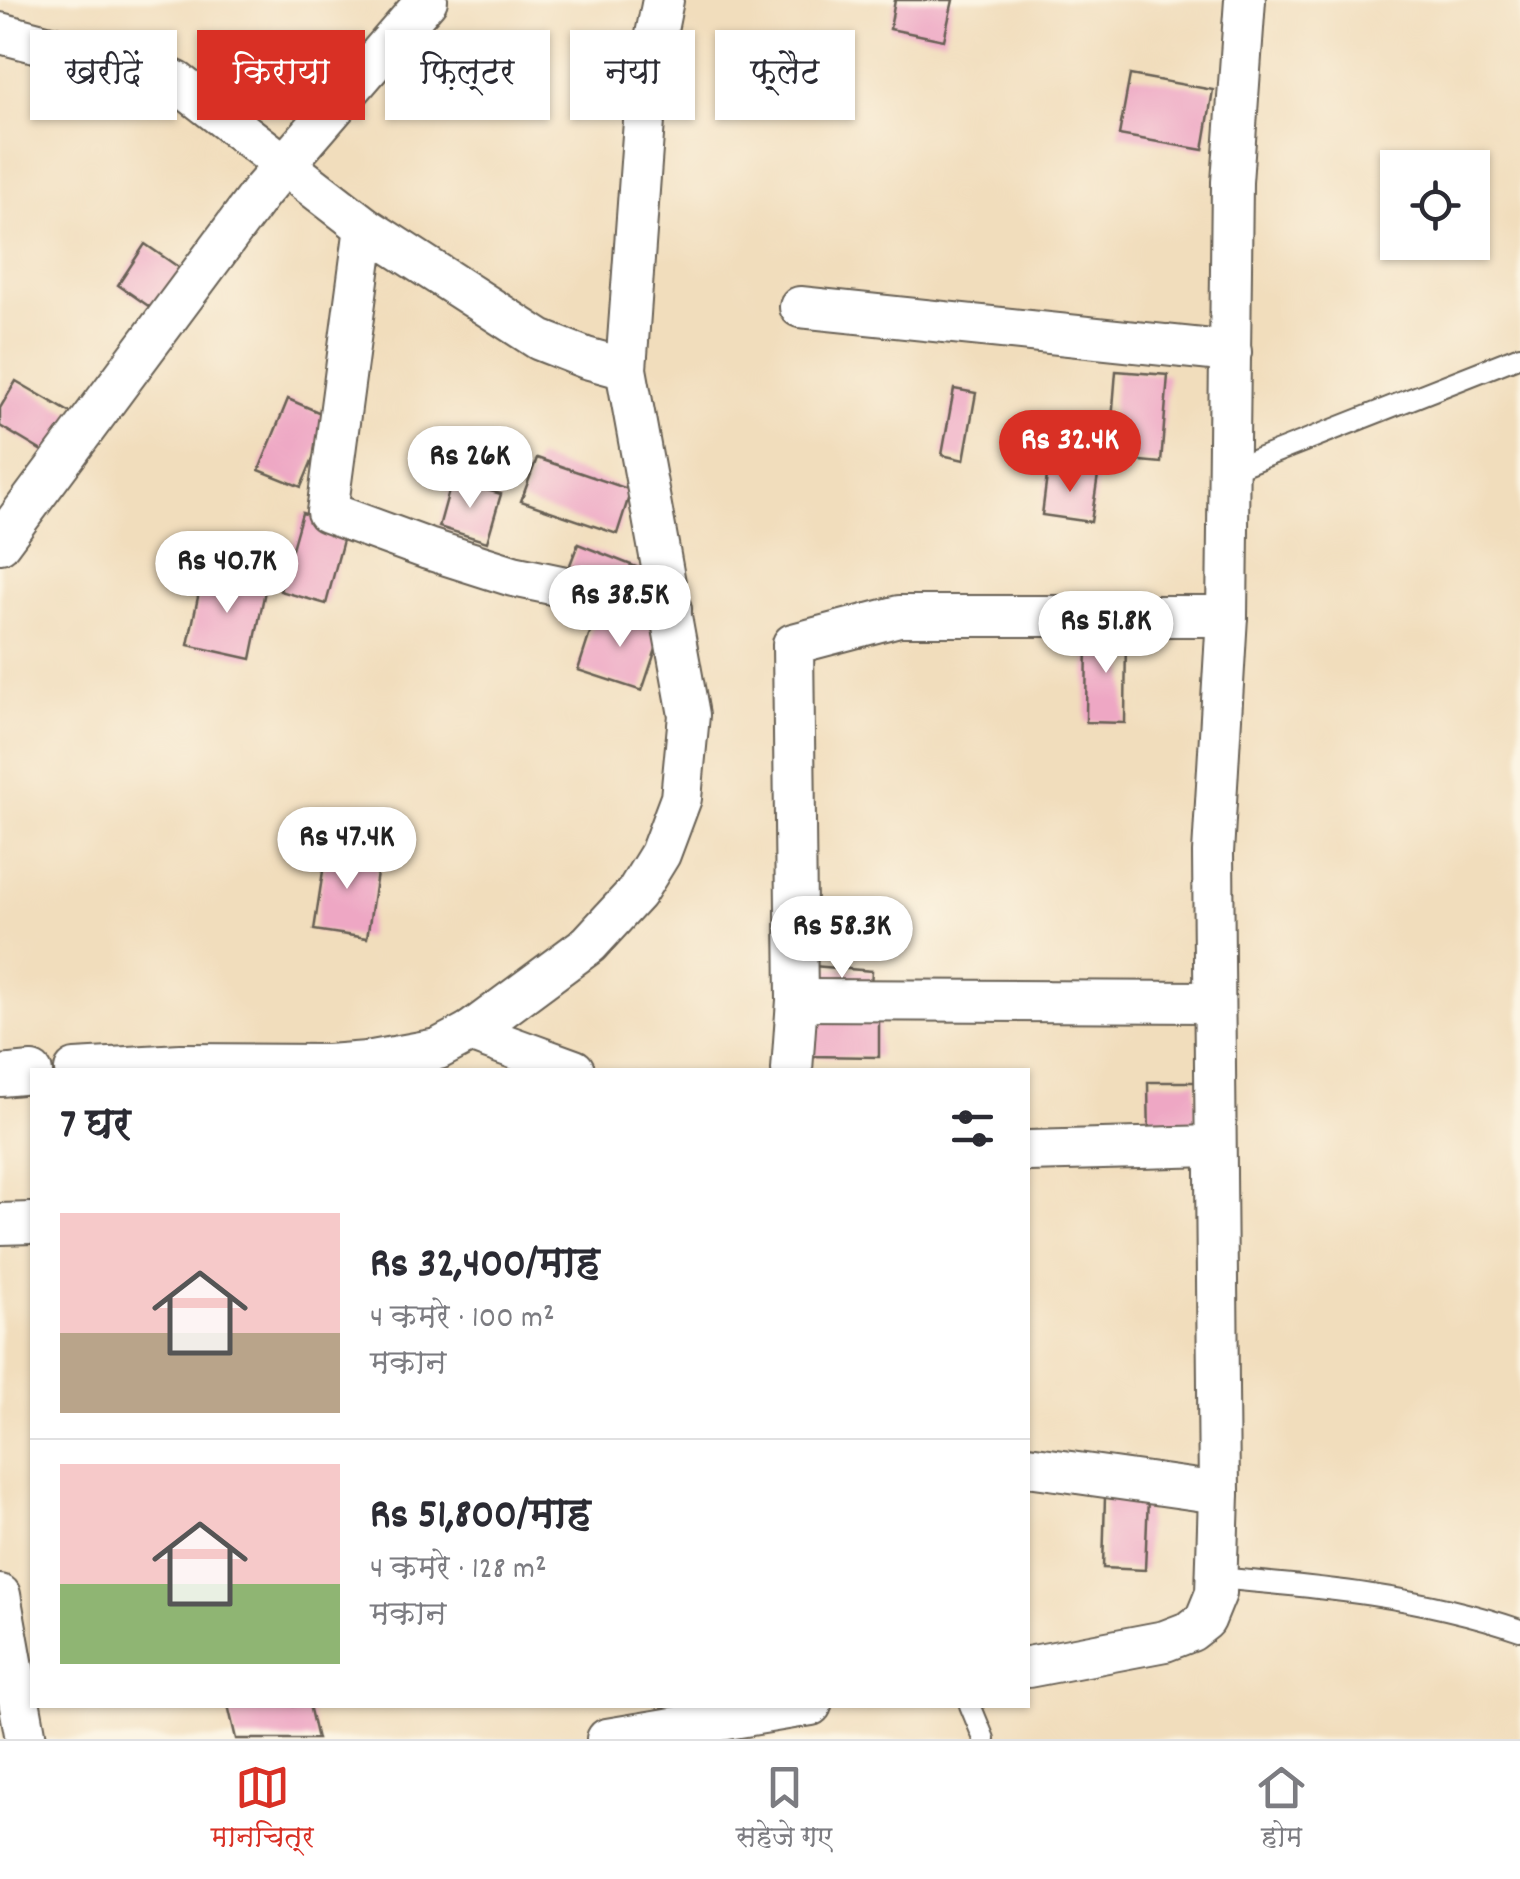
<!DOCTYPE html>
<html lang="hi">
<head>
<meta charset="utf-8">
<style>
  :root { --surface:#fff; --page:#f7f7f7; --text:#2b2b33; --muted:#7c7c81; --line:#e1e1e2; --accent:#d93025 }
  body { margin:0; font-family:Dekko,"Playpen Sans Deva",sans-serif; background:var(--page); color:var(--text); height:100vh; display:flex; flex-direction:column; font-size:38px; white-space:nowrap }
  * { box-sizing:border-box; margin:0 }
  p { font-size:32px; color:var(--muted) }
  .icon { flex:none; width:55px; height:55px; fill:none; stroke:currentColor; stroke-width:2; stroke-linecap:round; stroke-linejoin:round }
  .map { position:relative; flex:1; overflow:hidden }
  .side { position:absolute; left:30px; top:1068px; width:1000px; height:640px; display:flex; flex-direction:column; background:var(--surface); border-radius:0px; box-shadow:0 2px 8px #0004 }
  .side>* { flex:none }
  .top-card { position:absolute; left:30px; top:30px; width:1000px; height:90px; display:flex; gap:20px }
  .controls { position:absolute; left:1380px; top:150px; display:grid; gap:20px }
  .controls a { display:grid; place-items:center; width:110px; height:110px; border-radius:0px; background:var(--surface); box-shadow:0 2px 8px #0004; font-size:50px }
  .price { position:absolute; translate:-50% -85px; padding:0 22px; border-radius:35px; background:#fff; color:#222; font-size:32px; line-height:65px; filter:drop-shadow(0 2px 5px #0008) }
  .price::after { content:''; position:absolute; left:50%; top:60px; width:30px; height:22px; margin-left:-15px; background:inherit; clip-path:polygon(0 0,100% 0,50% 100%) }
  .price.active { background:var(--accent); color:#fff }
  ul { padding:0; list-style:none }
  li { display:flex; align-items:center; gap:30px; height:250px; padding:0 30px }
  li+li { border-top:2px solid var(--line) }
  li span { display:grid; place-items:center; flex:none; width:280px; height:200px; border-radius:0px; color:#555 }
  li>.icon { margin-inline-start:auto }
  span .icon { width:120px; height:120px; fill:#fffc; stroke-width:1 }
  li b { font-size:42px }
  h2 { display:flex; justify-content:space-between; align-items:center; height:120px; padding:0 30px; font-size:42px }
  .tag { padding:0 35px; border-radius:0px; background:var(--surface); box-shadow:0 2px 8px #0004; font-size:35px; line-height:90px }
  .tag.active { background:var(--accent); color:#fff }
  .dock { display:flex; justify-content:space-around; align-items:center; height:140px; border-top:2px solid var(--line); background:var(--surface); font-size:28px; color:var(--muted) }
  .dock a { display:grid; justify-items:center; gap:5px }
  .dock .active { color:var(--accent) }
  .map>svg:first-child { display:block }
  .building { fill:#eea7c4 }
  .lines { fill:none; stroke-linecap:round; stroke-linejoin:round }
  .service-casing { stroke:#676054; stroke-width:24 }
  .minor-casing { stroke:#676054; stroke-width:44 }
  .service { stroke:#fff; stroke-width:20 }
  .minor { stroke:#fff; stroke-width:40 }
</style>
</head>
<body>
<div class="map">
<svg width="1520" height="1739" viewBox="0 0 1520 1739">
  <rect width="100%" height="100%" fill="#fcf5e5"/>
  <filter id="ink" filterUnits="userSpaceOnUse"><feTurbulence type="fractalNoise" baseFrequency=".01" numOctaves="2"/><feDisplacementMap in="SourceGraphic" scale="20" xChannelSelector="R" yChannelSelector="G"/><feConvolveMatrix kernelMatrix="1 2 1 2 8 2 1 2 1" color-interpolation-filters="sRGB"/></filter>
  <filter id="wash" filterUnits="userSpaceOnUse"><feTurbulence type="fractalNoise" baseFrequency=".0048" numOctaves="4" result="noise"/><feDisplacementMap in="SourceGraphic" scale="40" xChannelSelector="R" yChannelSelector="G"/><feGaussianBlur stdDeviation="2.25" result="paint"/><feColorMatrix in="noise" values="0 0 0 0 0 0 0 0 0 0 0 0 0 0 0 0 0 1.4 0 .05"/><feComposite in="paint" operator="in"/></filter>
  <g filter="url(#wash)">
    <rect width="100%" height="100%" fill="#f1ddbc"/>
    <g id="blocks">
      <g class="building">
        <path d="M895 0H953L944 40 890 29Z"/>
        <path d="M1130 75 1213 90 1203 150 1119 135Z"/>
        <path d="M145 244 187 273 160 314 118 285Z"/>
        <path d="M1116 371 1168 375 1161 463 1109 458Z"/>
        <path d="M16 381 76 416 52 457 0 426V408Z"/>
        <path d="M954 389 976 393 964 460 942 455Z"/>
        <path d="M288 399 330 417 301 487 259 470Z"/>
        <path d="M537 458 631 490 617 534 521 501Z"/>
        <path d="M1048 468 1098 475 1091 522 1042 515Z"/>
        <path d="M452 480 501 494 487 542 439 527Z"/>
        <path d="M302 513 347 525 326 604 280 591Z"/>
        <path d="M578 544 654 574 644 600 568 570Z"/>
        <path d="M203 573 266 586 251 659 188 645Z"/>
        <path d="M598 608 662 631 642 691 578 670Z"/>
        <path d="M1087 629 1126 630 1125 723 1086 722Z"/>
        <path d="M327 845 380 854 367 938 314 930Z"/>
        <path d="M813 966 872 971 870 997 811 992Z"/>
        <path d="M806 1014 879 1015V1057L806 1056Z"/>
        <path d="M1148 1082H1196V1143H1149Z"/>
        <path d="M1105 1496 1148 1497 1145 1570 1103 1568Z"/>
        <path d="M228 1705H309L317 1739H236Z"/>
      </g>
    </g>
  </g>
  <g filter="url(#ink)">
    <use href="#blocks" fill-opacity="0" stroke="#676054" stroke-width="2.5"/>
    <g class="lines">
      <defs>
        <g id="service">
          <path d="M1228 471 1520 356"/>
          <path d="M1216 1578C1320 1587 1421 1596 1520 1630"/>
          <path d="M970 1705 984 1739"/>
        </g>
        <g id="minor">
          <path d="M0 33 162 75 177 82 365 227 540 340 586 358 626 369"/>
          <path d="M365 227 327 512 428 549 513 576 671 609"/>
          <path d="M800 307 1231 352"/>
          <path d="M0 543 261 192 427 0"/>
          <path d="M797 1000 1212 1002"/>
          <path d="M470 1032 574 1070"/>
          <path d="M75 1070 181 1064 328 1065 367 1062 438 1049 470 1032 589 944 636 893 660 854 681 798 689 715 626 369 647 80 663 0"/>
          <path d="M792 1070 797 1000 793 644 899 616H1227"/>
          <path d="M0 1076 32 1073"/>
          <path d="M1028 1151 1213 1146"/>
          <path d="M0 1224 32 1223"/>
          <path d="M1028 1466 1219 1493"/>
          <path d="M0 1595 26 1739"/>
          <path d="M1028 1667 1165 1641 1191 1631 1205 1620 1216 1593 1219 1493 1213 853 1227 616 1232 182 1245 0"/>
          <path d="M607 1739 811 1705"/>
        </g>
      </defs>
      <use href="#service" class="service-casing"/>
      <use href="#minor" class="minor-casing"/>
      <use href="#service" class="service"/>
      <use href="#minor" class="minor"/>
    </g>
  </g>
</svg>
<div class="controls">
<a><svg class="icon" aria-label="locate" viewBox="0 0 24 24"><circle cx="12" cy="12" r="6"/><path d="M12 2v4M12 18v4M2 12h4M18 12h4"/></svg></a>
</div>
<b class="price active" style="left:1070px;top:495px">Rs 32.4K</b>
<b class="price" style="left:470px;top:511px">Rs 26K</b>
<b class="price" style="left:227px;top:616px">Rs 40.7K</b>
<b class="price" style="left:620px;top:650px">Rs 38.5K</b>
<b class="price" style="left:1106px;top:676px">Rs 51.8K</b>
<b class="price" style="left:347px;top:892px">Rs 47.4K</b>
<b class="price" style="left:842px;top:981px">Rs 58.3K</b>
<div class="top-card">
<a class="tag">खरीदें</a>
<a class="tag active">किराया</a>
<a class="tag">फ़िल्टर</a>
<a class="tag">नया</a>
<a class="tag">फ़्लैट</a>
</div>
<section class="side">
<h2>7 घर<svg class="icon" aria-label="filters" viewBox="0 0 24 24"><path d="M4 7h16M4 17h16"/><circle cx="9" cy="7" r="2"/><circle cx="15" cy="17" r="2"/></svg></h2>
<ul>
<li><span style="background:linear-gradient(#f6c9c9 60%,#b9a48a 0)"><svg class="icon" aria-label="home" viewBox="0 0 24 24"><path d="M3 11l9-7 9 7M6 9v11h12V9"/></svg></span><div><b>Rs 32,400/माह</b><p>4 कमरे · 100 m²</p><p>मकान</p></div></li>
<li><span style="background:linear-gradient(#f6c9c9 60%,#8fb573 0)"><svg class="icon" aria-label="home" viewBox="0 0 24 24"><path d="M3 11l9-7 9 7M6 9v11h12V9"/></svg></span><div><b>Rs 51,800/माह</b><p>4 कमरे · 128 m²</p><p>मकान</p></div></li>
</ul>
</section>
</div>
<nav class="dock">
<a class="active"><svg class="icon" aria-label="map" viewBox="0 0 24 24"><path d="M3 6l6-2 6 2 6-2v14l-6 2-6-2-6 2zM9 4v14M15 6v14"/></svg>मानचित्र</a>
<a><svg class="icon" aria-label="saved" viewBox="0 0 24 24"><path d="M7 4h10v16l-5-4-5 4z"/></svg>सहेजे गए</a>
<a><svg class="icon" aria-label="home" viewBox="0 0 24 24"><path d="M3 11l9-7 9 7M6 9v11h12V9"/></svg>होम</a>
</nav>
</body>
</html>
